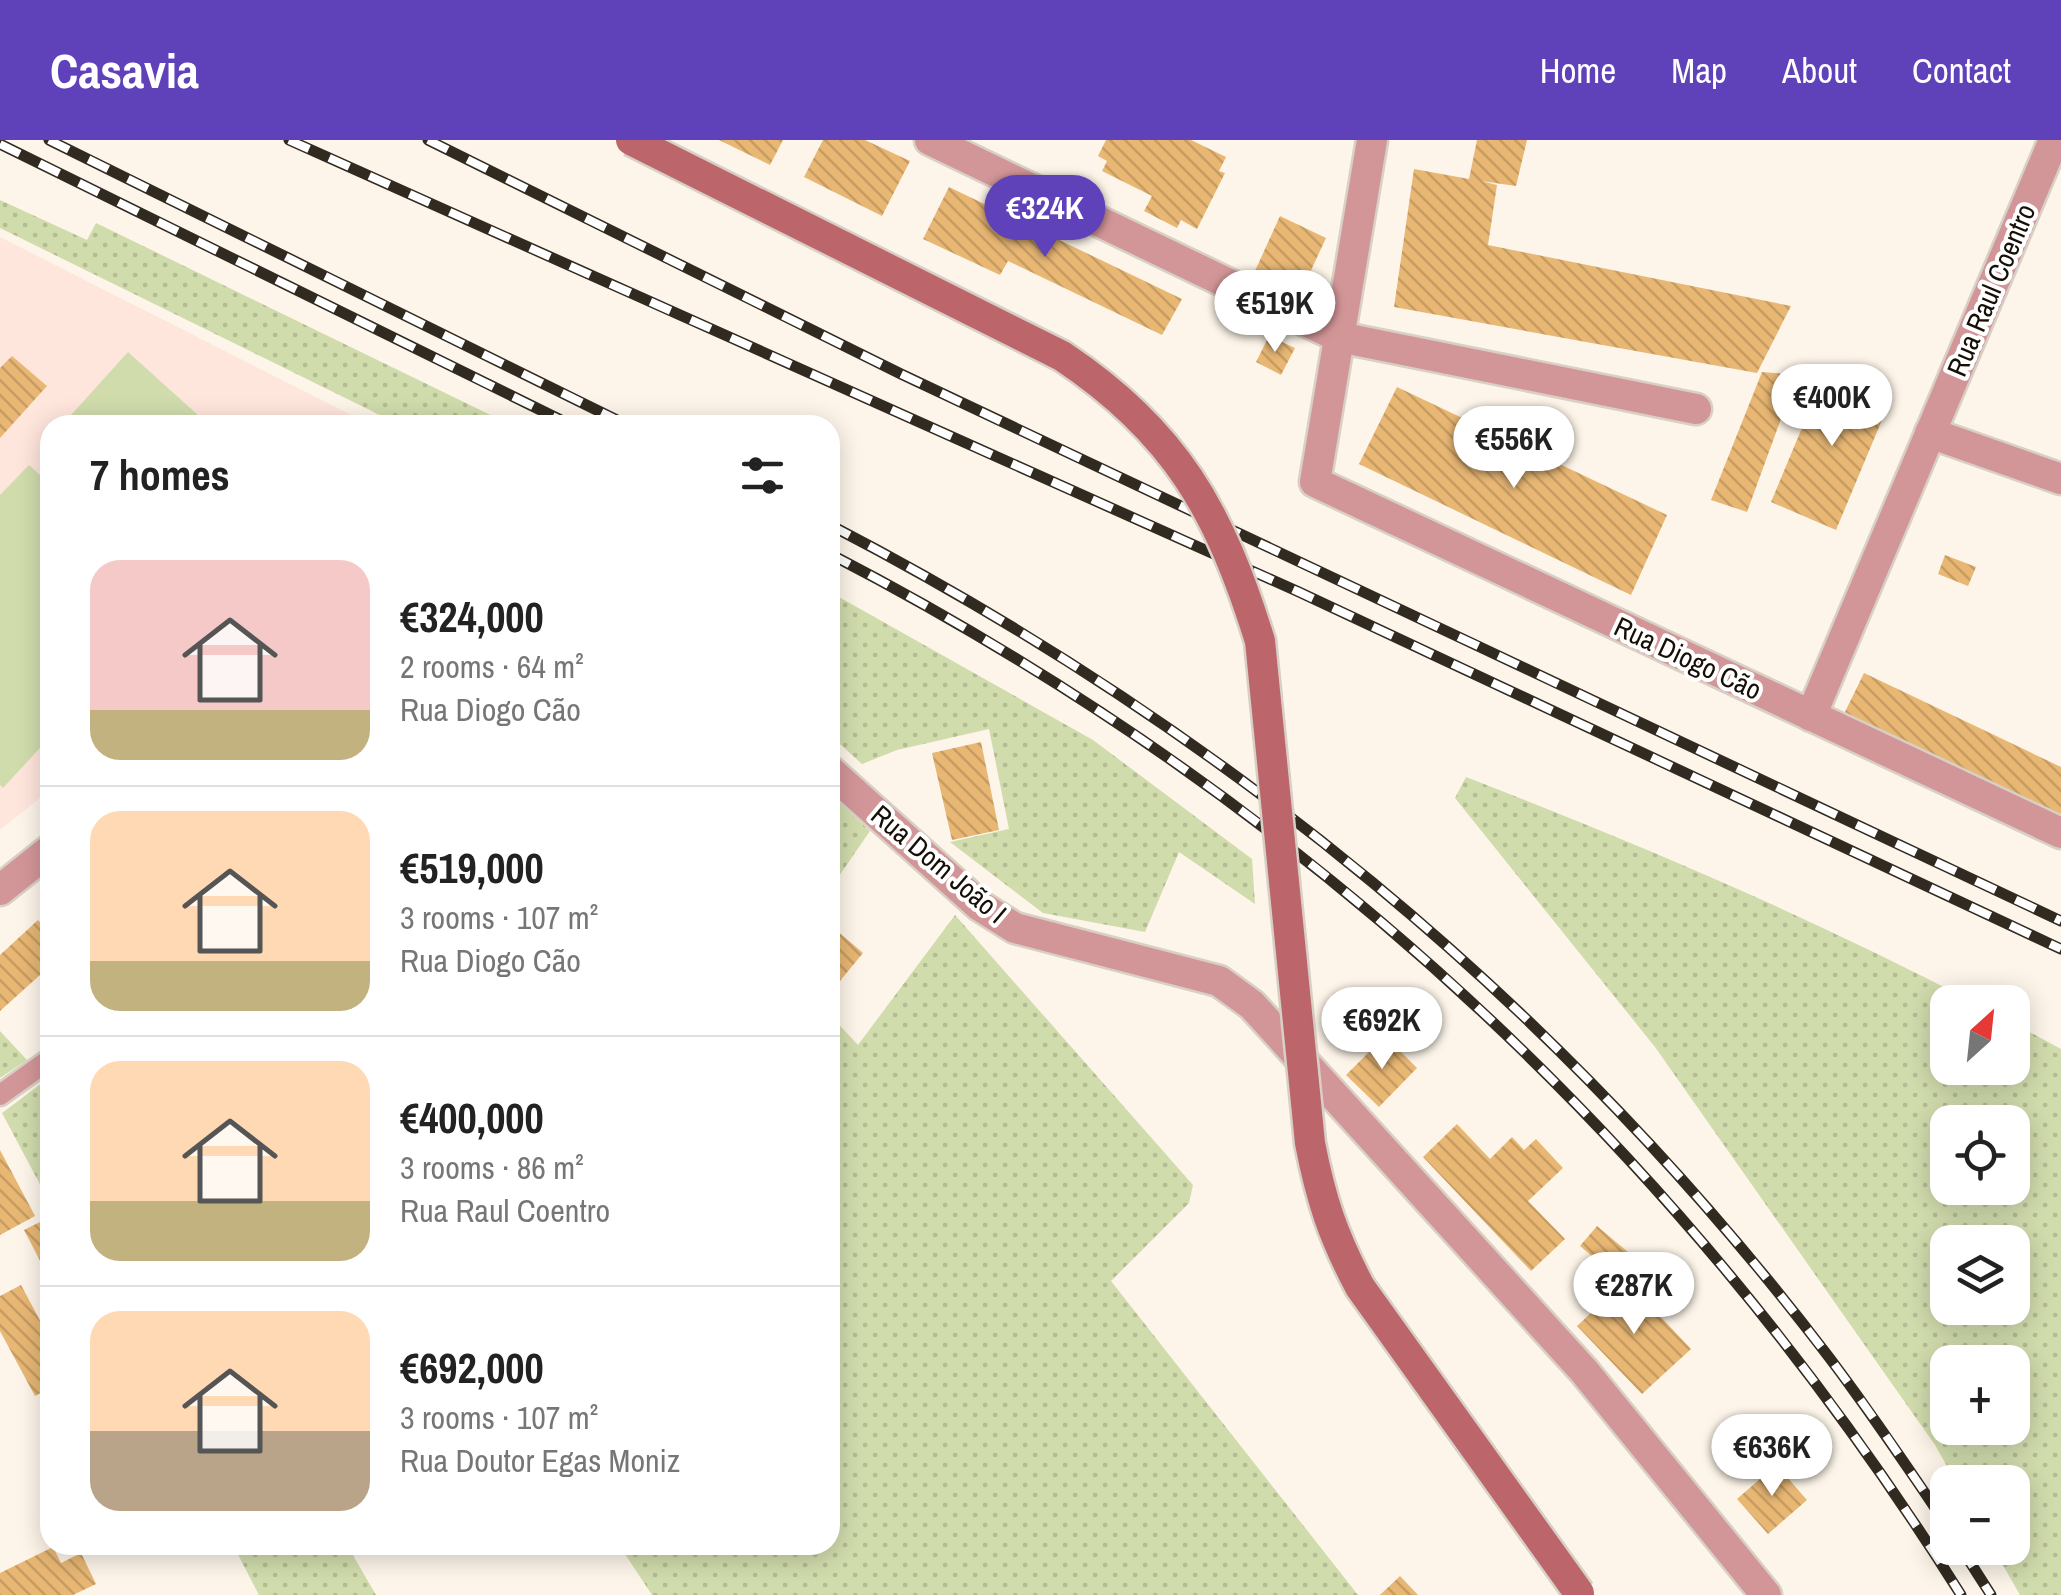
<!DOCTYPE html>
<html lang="en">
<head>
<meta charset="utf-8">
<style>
  :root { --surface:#fff; --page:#f6f6f6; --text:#222; --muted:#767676; --line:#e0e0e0; --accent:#5f41b9 }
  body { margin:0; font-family:"Archivo Narrow",sans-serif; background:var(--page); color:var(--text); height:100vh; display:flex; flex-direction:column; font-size:38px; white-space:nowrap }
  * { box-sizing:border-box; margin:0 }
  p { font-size:32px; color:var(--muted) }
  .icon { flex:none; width:55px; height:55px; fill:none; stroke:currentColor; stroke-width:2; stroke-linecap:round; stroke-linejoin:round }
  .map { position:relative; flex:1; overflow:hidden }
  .details { position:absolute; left:40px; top:275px; width:800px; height:1140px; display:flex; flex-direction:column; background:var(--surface); border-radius:30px; box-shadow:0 5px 25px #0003 }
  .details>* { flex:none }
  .needle { width:65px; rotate:27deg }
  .tools { position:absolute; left:1930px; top:845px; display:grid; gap:20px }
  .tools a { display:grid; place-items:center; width:100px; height:100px; border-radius:20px; background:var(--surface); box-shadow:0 5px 25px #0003; font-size:50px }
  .price { position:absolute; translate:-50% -85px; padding:0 22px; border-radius:35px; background:#fff; color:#222; font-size:32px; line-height:65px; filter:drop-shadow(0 2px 5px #0008) }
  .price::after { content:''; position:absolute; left:50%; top:60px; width:30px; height:22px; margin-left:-15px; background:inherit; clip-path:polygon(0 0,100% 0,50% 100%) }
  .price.current { background:var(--accent); color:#fff }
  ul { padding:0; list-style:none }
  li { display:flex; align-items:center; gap:30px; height:250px; padding:0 50px }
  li+li { border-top:2px solid var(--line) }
  li span { display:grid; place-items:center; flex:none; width:280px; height:200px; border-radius:30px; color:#555 }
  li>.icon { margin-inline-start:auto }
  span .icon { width:120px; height:120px; fill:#fffc; stroke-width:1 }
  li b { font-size:42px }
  h2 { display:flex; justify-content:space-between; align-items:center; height:120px; padding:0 50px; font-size:42px }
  header { display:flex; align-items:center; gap:60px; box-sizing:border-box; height:140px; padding:0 50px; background:var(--accent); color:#fff }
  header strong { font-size:48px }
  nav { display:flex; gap:55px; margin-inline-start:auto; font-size:35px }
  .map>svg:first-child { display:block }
  .education { fill:#ffe6dd }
  .grass { fill:url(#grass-dots); fill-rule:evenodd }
  .green { fill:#d1dcad }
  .building { fill:url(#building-back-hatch) }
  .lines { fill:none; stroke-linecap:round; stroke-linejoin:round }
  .lane-casing { stroke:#d8d0c5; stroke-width:25 }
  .street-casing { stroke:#d8d0c5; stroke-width:35 }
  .lane { stroke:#d39698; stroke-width:20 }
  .street { stroke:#d39698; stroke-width:30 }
  .rail-casing { stroke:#312a21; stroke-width:11 }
  .rail { stroke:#fff; stroke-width:8; stroke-dasharray:22; stroke-linecap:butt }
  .secondary-bridge-casing { stroke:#d8d0c5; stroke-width:35; stroke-linecap:butt }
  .secondary-bridge { stroke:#bc666c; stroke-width:30 }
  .labels { text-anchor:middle; stroke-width:8; stroke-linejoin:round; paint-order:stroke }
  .street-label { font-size:28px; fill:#160f06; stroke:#fff }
</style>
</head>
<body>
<header>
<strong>Casavia</strong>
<nav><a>Home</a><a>Map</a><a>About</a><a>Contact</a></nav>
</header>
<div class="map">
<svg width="2061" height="1455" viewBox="0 0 2061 1455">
  <defs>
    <pattern id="grass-dots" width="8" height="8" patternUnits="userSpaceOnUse" patternTransform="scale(2.5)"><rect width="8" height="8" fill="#d1dcad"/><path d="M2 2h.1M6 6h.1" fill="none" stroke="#b3bc93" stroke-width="1.8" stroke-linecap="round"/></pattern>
    <pattern id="building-back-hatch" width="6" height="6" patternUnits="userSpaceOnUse" patternTransform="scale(2.5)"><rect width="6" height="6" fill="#e8b774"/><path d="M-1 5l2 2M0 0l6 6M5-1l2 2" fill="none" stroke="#c69c63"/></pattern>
  </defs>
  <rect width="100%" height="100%" fill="#fdf5e9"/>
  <path class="education" d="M0 97 371 285H50V650L0 690Z"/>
  <g class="grass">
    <path d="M0 60 87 100 96 83 511 285H400L0 88Z"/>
    <path d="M830 452 1093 600 1252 719 1255 764 1179 712 1145 792 1043 773 950 702 1009 689 989 589 897 610 862 624 830 595Z"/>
    <path d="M1466 637C1639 704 1808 776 1973 862H1948V928H2012L2013 883 2061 909V1455H2020L1993 1408H2012V1342H1956L1935 1305 1655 907 1455 658ZM2012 982V1048H1948V982ZM2012 1102V1168H1948V1102ZM2012 1222V1288H1948V1222Z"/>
    <path d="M830 654 870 691 830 749Z"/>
    <path d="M955 775 1193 1045 1189 1063 1111 1141 1358 1455H652L619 1405H830V875L858 905Z"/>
    <path d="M0 891 27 920 0 938Z"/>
    <path d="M50 937V1063L2 973Z"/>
    <path d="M233 1405H347L376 1455H259Z"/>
  </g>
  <g class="green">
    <path d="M128 212 209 285H62Z"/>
    <path d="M29 325 50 344V597L3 648 0 645V355Z"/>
  </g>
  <g class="building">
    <path d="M719 0H783L770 25Z"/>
    <path d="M823 0H865L910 21 882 76 804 37Z"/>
    <path d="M1106 0H1191L1226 17 1219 31 1225 33 1197 89 1181 80 1177 88 1144 71 1152 56 1102 31 1107 21 1098 16Z"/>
    <path d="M1477 0H1527L1516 46 1481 41 1497 45 1488 105 1791 166 1757 233 1394 167 1414 29 1469 39Z"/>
    <path d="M949 47 1182 159 1162 195 1008 121 1000 135 923 99Z"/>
    <path d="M1280 76 1326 98 1301 152 1255 131Z"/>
    <path d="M1269 196 1295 208 1281 235 1256 222Z"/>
    <path d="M12 216 47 246 0 298V228Z"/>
    <path d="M1827 228 1892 256 1836 390 1771 362Z"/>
    <path d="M1762 232 1797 235 1747 372 1711 360Z"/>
    <path d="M1397 247 1667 375 1631 455 1359 324Z"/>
    <path d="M1945 415 1976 427 1968 446 1938 434Z"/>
    <path d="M1864 533 2061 627V678L1844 574Z"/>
    <path d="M981 602 999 690 952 700 932 613Z"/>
    <path d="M38 780 50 793V826L0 871V815Z"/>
    <path d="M835 789 863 813 830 853V795Z"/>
    <path d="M1385 896 1417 928 1379 967 1346 935Z"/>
    <path d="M1457 984 1490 1019 1512 997 1524 1010 1536 999 1563 1028 1528 1061 1565 1099 1531 1131 1423 1017Z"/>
    <path d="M0 1010 35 1076 0 1095Z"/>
    <path d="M50 1077V1130L46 1132 24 1090Z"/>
    <path d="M1597 1086 1635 1118 1618 1138 1580 1106Z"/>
    <path d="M1626 1140 1691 1209 1642 1254 1577 1186Z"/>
    <path d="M21 1145 50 1199V1248L35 1256 0 1191V1156Z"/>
    <path d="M1776 1325 1807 1360 1768 1394 1737 1359Z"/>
    <path d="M53 1407 61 1423 81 1413 96 1444 73 1455H0V1433Z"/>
    <path d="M1400 1436 1418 1455H1380Z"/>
  </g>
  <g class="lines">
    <defs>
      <path id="lane" d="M0 955 50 919"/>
      <g id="street">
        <path d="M930 0 1339 197 1696 269"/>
        <path d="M1372 0 1315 342 2061 693"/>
        <path d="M1930 293 2061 339"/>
        <path d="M1811 576 2054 0"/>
        <path d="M830 631 980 766 1015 788 1219 841 1252 865 1584 1231 1766 1455"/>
        <path d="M0 750 50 710"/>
      </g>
    </defs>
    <use href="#lane" class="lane-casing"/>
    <use href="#street" class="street-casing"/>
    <use href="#lane" class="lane"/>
    <use href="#street" class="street"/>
    <defs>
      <g id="rail">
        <path d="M49 0 627 285"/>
        <path d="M289 0 1299 452 2061 809"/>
        <path d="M428 0 901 234 2061 781"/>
        <path d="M0 4 571 285"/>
        <path d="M830 385C1220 587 1557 862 1825 1212 1868 1268 1908 1328 1948 1387"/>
        <path d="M830 414C1302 658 1678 1005 1961 1455"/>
        <path d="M1961 1408 1991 1455"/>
      </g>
    </defs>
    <use href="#rail" class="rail-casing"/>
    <use href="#rail" class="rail"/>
    <defs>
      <path id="secondary-bridge" d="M631 0 1062 216C1176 292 1220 372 1260 501L1310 1003C1321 1060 1333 1096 1360 1147L1579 1453"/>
    </defs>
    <use href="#secondary-bridge" class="secondary-bridge-casing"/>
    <use href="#secondary-bridge" class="secondary-bridge"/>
  </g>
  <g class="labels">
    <g class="street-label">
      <text transform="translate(1991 150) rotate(-67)" y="10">Rua Raul Coentro</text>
      <text transform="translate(1688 518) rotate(25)" y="10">Rua Diogo Cão</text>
      <text transform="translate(939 724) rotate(40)" y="10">Rua Dom João I</text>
    </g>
  </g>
</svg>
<div class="tools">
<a><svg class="needle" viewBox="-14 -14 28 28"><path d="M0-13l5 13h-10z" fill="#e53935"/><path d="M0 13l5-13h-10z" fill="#767676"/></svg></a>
<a><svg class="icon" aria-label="locate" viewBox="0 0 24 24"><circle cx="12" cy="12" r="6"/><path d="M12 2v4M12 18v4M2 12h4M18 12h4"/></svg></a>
<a><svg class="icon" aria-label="layers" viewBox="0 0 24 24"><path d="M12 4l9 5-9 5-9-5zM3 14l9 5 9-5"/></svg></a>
<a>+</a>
<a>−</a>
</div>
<b class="price current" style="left:1045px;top:120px">€324K</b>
<b class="price" style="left:1275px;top:215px">€519K</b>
<b class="price" style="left:1832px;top:309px">€400K</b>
<b class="price" style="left:1514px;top:351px">€556K</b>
<b class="price" style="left:1382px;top:932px">€692K</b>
<b class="price" style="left:1634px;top:1197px">€287K</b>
<b class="price" style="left:1772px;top:1359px">€636K</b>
<section class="details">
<h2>7 homes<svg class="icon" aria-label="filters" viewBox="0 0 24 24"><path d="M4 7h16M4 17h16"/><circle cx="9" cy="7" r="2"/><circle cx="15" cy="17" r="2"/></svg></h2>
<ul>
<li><span style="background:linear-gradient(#f6c9c9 75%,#c2b280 0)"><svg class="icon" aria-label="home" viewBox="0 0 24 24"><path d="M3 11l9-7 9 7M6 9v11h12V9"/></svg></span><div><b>€324,000</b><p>2 rooms · 64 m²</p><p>Rua Diogo Cão</p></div></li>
<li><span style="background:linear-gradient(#ffd9b3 75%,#c2b280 0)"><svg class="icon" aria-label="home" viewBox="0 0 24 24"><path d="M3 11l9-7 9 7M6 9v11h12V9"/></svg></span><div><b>€519,000</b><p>3 rooms · 107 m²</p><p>Rua Diogo Cão</p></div></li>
<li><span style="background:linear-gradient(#ffd9b3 70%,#c2b280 0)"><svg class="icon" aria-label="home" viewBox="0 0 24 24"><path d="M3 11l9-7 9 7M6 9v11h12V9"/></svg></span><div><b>€400,000</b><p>3 rooms · 86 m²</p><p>Rua Raul Coentro</p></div></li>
<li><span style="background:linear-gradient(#ffd9b3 60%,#b9a48a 0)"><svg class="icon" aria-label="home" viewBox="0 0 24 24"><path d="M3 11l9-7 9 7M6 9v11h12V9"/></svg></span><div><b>€692,000</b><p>3 rooms · 107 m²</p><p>Rua Doutor Egas Moniz</p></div></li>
</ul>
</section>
</div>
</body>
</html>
